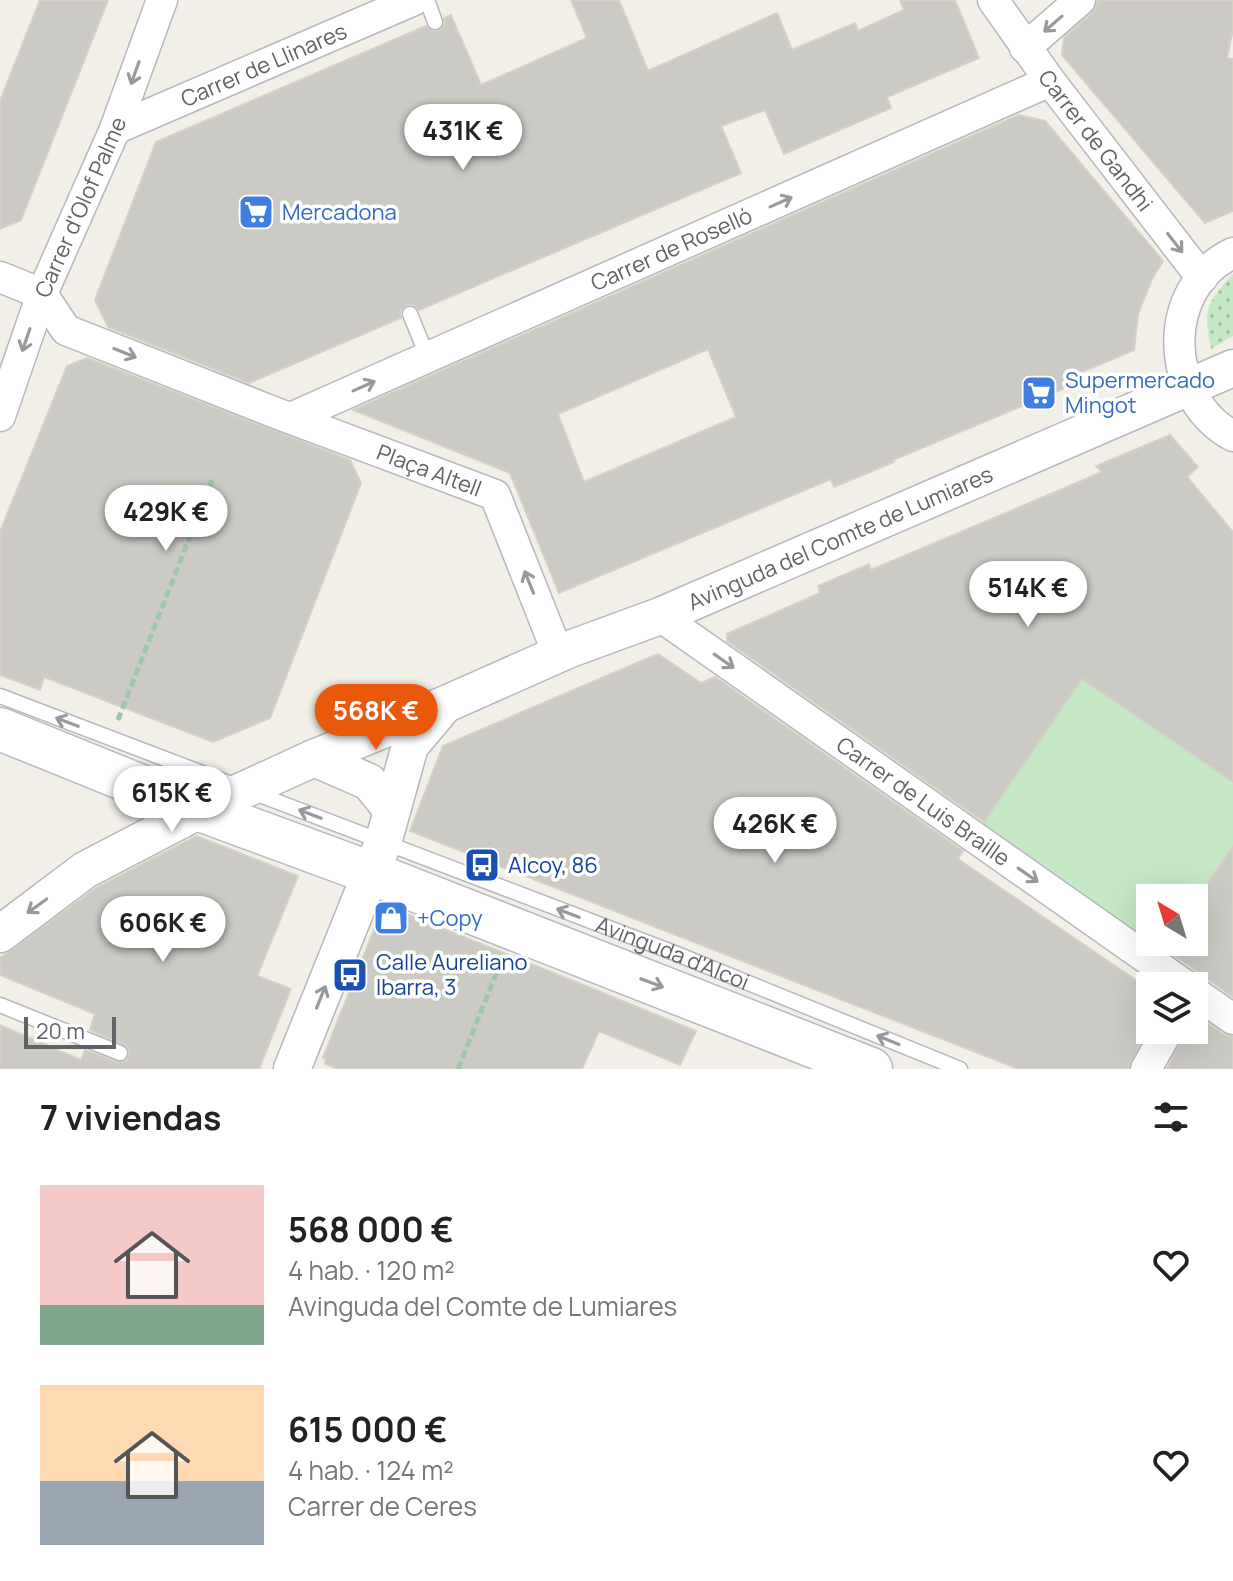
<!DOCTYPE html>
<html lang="es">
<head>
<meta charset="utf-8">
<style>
  :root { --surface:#fff; --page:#f6f6f6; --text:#222; --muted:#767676; --accent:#ea580c }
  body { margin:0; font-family:Manrope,sans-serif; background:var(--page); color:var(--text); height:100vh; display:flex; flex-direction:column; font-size:30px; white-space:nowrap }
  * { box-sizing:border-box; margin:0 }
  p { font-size:26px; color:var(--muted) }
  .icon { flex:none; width:44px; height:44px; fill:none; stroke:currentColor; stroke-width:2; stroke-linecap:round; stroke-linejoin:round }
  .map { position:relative; height:1069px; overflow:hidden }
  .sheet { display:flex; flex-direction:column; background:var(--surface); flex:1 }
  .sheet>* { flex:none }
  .needle { width:52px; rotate:322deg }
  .buttons { position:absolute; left:1136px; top:884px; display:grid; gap:16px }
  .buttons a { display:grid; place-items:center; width:72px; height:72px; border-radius:0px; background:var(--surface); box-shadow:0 8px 32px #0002; font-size:40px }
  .scale { position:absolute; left:24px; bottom:20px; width:92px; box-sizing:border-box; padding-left:8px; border:4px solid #5f6368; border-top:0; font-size:22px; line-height:28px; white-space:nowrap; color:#5f6368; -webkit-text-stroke:6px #fff; paint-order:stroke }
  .price { position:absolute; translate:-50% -68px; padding:0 18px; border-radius:28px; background:#fff; color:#222; font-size:26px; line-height:52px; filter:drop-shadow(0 2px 4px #0008) }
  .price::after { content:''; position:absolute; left:50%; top:48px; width:24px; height:18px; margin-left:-12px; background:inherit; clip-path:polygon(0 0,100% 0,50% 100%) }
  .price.on { background:var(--accent); color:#fff }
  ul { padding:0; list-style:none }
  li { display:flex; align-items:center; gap:24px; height:200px; padding:0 40px }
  li span { display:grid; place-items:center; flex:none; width:224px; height:160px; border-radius:0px; color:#555 }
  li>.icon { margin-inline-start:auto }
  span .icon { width:96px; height:96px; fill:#fffc; stroke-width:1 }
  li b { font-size:34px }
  h2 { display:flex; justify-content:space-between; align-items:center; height:96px; padding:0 40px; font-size:34px }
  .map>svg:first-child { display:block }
  .grass { fill:url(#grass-dots) }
  .park { fill:#c5e8c5 }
  .building { fill:#cccac5; stroke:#d6d1c6; stroke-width:2; fill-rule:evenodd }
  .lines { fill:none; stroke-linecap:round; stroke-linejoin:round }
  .service-casing { stroke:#b5b8bc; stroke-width:17 }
  .minor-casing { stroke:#b5b8bc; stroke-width:33 }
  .tertiary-casing { stroke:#b5b8bc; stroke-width:39 }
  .secondary-casing { stroke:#b6babf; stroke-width:45 }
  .path { stroke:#9cc7a9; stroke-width:5; stroke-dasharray:8 4; stroke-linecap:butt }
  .service { stroke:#fff; stroke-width:14 }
  .minor { stroke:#fff; stroke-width:30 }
  .tertiary { stroke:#fff; stroke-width:36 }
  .secondary { stroke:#fff; stroke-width:42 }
  .oneway { stroke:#979a9d }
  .labels { text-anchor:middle; stroke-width:7; stroke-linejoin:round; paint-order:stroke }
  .street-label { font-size:22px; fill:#5f6368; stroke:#fff }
  .shop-label { font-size:22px; fill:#366cbe; stroke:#fff; text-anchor:start }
  .transit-label { font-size:22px; fill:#164399; stroke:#fff; text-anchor:start }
</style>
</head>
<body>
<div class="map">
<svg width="1233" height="1069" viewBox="0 0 1233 1069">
  <defs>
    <pattern id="grass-dots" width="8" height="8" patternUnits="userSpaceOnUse" patternTransform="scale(2)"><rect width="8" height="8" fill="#c5e8c5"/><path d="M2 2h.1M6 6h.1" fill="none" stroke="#a3c0a4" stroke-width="1.8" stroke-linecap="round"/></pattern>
  </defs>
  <rect width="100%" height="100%" fill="#f1efe8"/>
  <path class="grass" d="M1233 274V336L1211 349C1203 309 1206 304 1233 274Z"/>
  <path class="park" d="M1082 679 1233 782V846L1194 903V898H1150V942H1176L1168 955 980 827Z"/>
  <g class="building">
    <path d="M40 0H108L21 220 0 229V101Z"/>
    <path d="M571 0H619L648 71 777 13 792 50 855 23 858 31 904 10 900 0H955L979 58 887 97 891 108 784 154 765 110 721 126 741 173 419 310 412 304 406 305 400 312 401 318 249 383 108 327 95 300 156 142 426 26 433 32 439 31 445 24 444 18 451 15 481 85 587 38Z"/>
    <path d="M1098 0H1233V29L1227 58 1233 59V211L1205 223 1062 55 1064 38 1092 13Z"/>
    <path d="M1019 115 1045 121 1163 261 1152 279 1138 314 1134 350 1070 377 1072 385 893 460 894 462 834 487 831 479 559 593 510 473 353 410ZM708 349 736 417 584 482 558 414Z"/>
    <path d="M87 358 350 460 361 483 270 718 213 742 44 677 40 690 0 675V532L67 366Z"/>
    <path d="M1170 435 1198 467 1187 477 1233 532V782L1082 679 984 822 727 641V634L820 593 818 586 869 564 871 570 1046 496 1102 472 1096 466Z"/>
    <path d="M658 654 701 683 715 677 963 851 958 859 1146 987 1149 982 1155 986H1150V1025L1128 1069H1019L410 831 443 746Z"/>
    <path d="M196 836 298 876 257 976 291 989 259 1069H0V1025L81 1060 85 1050 117 1062 127 1060 130 1052 127 1046 90 1030 95 1014 0 975V958L96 888Z"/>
    <path d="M1233 846V997L1170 952 1176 942H1194V903Z"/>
    <path d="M384 905 576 982 696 1031 680 1065 599 1031 582 1069H339L325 1064 326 1059 323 1058Z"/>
    <path d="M1194 1014 1223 1034 1233 1037V1069H1167L1186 1030H1194Z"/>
  </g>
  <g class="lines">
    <defs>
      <g id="service">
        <path d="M427 0 435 22"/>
        <path d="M410 314 428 358"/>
        <path id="s1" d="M0 696 672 952 960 1069"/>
        <path d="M0 1005 120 1053"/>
      </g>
      <g id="minor">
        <path id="s2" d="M993 0 1050 81 1202 278"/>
        <path d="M1025 48 1080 0"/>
        <path id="s3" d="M115 129 414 0"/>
        <path d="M1233 253C1159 288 1164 399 1233 436"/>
        <path id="s4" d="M0 277 42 294 66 330 276 413 495 495 558 654"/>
        <path id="s5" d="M0 416 42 294 115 129 162 0"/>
        <path id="s6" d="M293 417 1050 81"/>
        <path id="s7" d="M660 616 1186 986"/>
        <path d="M1194 992 1233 1019"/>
        <path d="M1146 1069 1168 1030"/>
      </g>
      <g id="tertiary">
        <path d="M314 758 369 782 391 809"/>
        <path id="s8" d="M0 934 85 870 200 810 314 758 446 704 570 649 660 616 1233 368"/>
        <path d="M292 1069 383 843 410 746 442 708"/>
      </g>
      <path id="secondary" d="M0 729 200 810 371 873 871 1069"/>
    </defs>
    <use href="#service" class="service-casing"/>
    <use href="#minor" class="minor-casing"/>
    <use href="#tertiary" class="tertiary-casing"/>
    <use href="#secondary" class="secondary-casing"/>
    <g class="path">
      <path d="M118 720 212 480"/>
      <path d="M458 1069 502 959"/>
    </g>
    <use href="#service" class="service"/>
    <use href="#minor" class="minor"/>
    <use href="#tertiary" class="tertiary"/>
    <use href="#secondary" class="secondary"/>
  </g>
  <defs><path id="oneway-shaft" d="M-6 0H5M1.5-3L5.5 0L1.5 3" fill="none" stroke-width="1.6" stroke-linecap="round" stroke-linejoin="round" transform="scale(2)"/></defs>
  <g class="oneway">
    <use href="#oneway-shaft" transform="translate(1053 24) rotate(139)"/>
    <use href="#oneway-shaft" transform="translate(135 73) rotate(110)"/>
    <use href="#oneway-shaft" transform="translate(781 202) rotate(-24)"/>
    <use href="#oneway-shaft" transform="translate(1175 243) rotate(52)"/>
    <use href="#oneway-shaft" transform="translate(26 340) rotate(109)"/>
    <use href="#oneway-shaft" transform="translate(125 353) rotate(22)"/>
    <use href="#oneway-shaft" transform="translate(364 386) rotate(-24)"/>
    <use href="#oneway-shaft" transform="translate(529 582) rotate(-112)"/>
    <use href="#oneway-shaft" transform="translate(724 661) rotate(35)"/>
    <use href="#oneway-shaft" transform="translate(67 722) rotate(-159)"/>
    <use href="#oneway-shaft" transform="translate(310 814) rotate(-159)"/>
    <use href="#oneway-shaft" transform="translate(1028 875) rotate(35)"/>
    <use href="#oneway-shaft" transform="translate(37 906) rotate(144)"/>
    <use href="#oneway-shaft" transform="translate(568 913) rotate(-159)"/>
    <use href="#oneway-shaft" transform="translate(652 983) rotate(21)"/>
    <use href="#oneway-shaft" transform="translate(321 997) rotate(-68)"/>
    <use href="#oneway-shaft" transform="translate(888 1040) rotate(-158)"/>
  </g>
  <defs>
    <symbol id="supermarket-square" viewBox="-11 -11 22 22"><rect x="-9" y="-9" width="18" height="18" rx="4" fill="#3f7fe0" stroke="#fff"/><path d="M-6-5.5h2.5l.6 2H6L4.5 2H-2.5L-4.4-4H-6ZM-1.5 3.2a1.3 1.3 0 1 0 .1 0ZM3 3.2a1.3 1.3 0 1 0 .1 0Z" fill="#fff"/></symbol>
    <symbol id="bus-square" viewBox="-11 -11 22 22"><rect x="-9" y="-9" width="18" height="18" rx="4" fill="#1a4fb4" stroke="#fff"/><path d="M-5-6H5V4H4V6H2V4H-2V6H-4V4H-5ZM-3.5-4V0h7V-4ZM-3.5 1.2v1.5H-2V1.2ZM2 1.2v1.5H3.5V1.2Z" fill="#fff"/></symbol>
    <symbol id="shop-square" viewBox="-11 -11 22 22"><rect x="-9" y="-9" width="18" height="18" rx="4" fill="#3f7fe0" stroke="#fff"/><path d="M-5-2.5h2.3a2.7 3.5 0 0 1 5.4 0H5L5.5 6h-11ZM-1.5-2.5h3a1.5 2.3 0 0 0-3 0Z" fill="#fff"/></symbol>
  </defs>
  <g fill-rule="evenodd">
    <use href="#supermarket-square" x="236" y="192" width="40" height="40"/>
    <use href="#supermarket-square" x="1019" y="373" width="40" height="40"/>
    <use href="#bus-square" x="462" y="845" width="40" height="40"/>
    <use href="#shop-square" x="371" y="898" width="40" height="40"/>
    <use href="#bus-square" x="330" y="955" width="40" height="40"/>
  </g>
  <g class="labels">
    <g class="street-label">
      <text dy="8" stroke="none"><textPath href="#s3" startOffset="162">Carrer de Llinares</textPath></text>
      <text dy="8" stroke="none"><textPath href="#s2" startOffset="174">Carrer de Gandhi</textPath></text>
      <text dy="8" stroke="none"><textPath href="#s5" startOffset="224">Carrer d'Olof Palme</textPath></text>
      <text dy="8" stroke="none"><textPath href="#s6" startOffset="414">Carrer de Roselló</textPath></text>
      <text dy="8" stroke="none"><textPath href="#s4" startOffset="478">Plaça Altell</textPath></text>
      <text dy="8" stroke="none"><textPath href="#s8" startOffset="932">Avinguda del Comte de Lumiares</textPath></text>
      <text dy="8" stroke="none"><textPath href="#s7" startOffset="322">Carrer de Luis Braille</textPath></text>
      <text dy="8" stroke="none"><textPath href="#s1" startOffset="720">Avinguda d'Alcoi</textPath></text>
    </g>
    <g class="shop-label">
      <text x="282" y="220">Mercadona</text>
      <text x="1065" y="388">Supermercado<tspan x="1065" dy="25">Mingot</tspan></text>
      <text x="417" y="926">+Copy</text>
    </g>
    <g class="transit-label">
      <text x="508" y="873">Alcoy, 86</text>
      <text x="376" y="970">Calle Aureliano<tspan x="376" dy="25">Ibarra, 3</tspan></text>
    </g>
  </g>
</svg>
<div class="buttons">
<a><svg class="needle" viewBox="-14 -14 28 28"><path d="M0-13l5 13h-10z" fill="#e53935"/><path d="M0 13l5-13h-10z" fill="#767676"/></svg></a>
<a><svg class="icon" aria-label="layers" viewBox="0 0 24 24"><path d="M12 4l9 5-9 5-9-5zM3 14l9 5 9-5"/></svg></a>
</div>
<div class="scale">20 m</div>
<b class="price" style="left:463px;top:172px">431K €</b>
<b class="price" style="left:166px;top:553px">429K €</b>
<b class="price" style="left:1028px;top:629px">514K €</b>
<b class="price on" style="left:376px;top:752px">568K €</b>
<b class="price" style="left:172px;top:834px">615K €</b>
<b class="price" style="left:775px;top:865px">426K €</b>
<b class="price" style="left:163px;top:964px">606K €</b>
</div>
<section class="sheet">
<h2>7 viviendas<svg class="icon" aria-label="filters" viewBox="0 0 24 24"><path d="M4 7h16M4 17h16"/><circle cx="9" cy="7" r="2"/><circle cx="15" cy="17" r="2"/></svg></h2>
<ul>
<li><span style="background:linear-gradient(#f6c9c9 75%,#7fa58c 0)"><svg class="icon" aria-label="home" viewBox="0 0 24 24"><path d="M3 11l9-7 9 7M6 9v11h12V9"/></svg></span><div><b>568 000 €</b><p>4 hab. · 120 m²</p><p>Avinguda del Comte de Lumiares</p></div><svg class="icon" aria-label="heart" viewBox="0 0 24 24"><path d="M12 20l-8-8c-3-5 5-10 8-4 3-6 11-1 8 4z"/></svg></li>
<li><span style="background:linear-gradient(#ffd9b3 60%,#9aa5b1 0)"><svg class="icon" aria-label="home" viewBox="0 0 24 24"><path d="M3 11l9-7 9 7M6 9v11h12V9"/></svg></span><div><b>615 000 €</b><p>4 hab. · 124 m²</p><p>Carrer de Ceres</p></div><svg class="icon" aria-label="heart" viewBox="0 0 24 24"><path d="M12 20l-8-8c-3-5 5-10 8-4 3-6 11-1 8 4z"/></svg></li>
</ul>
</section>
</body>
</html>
